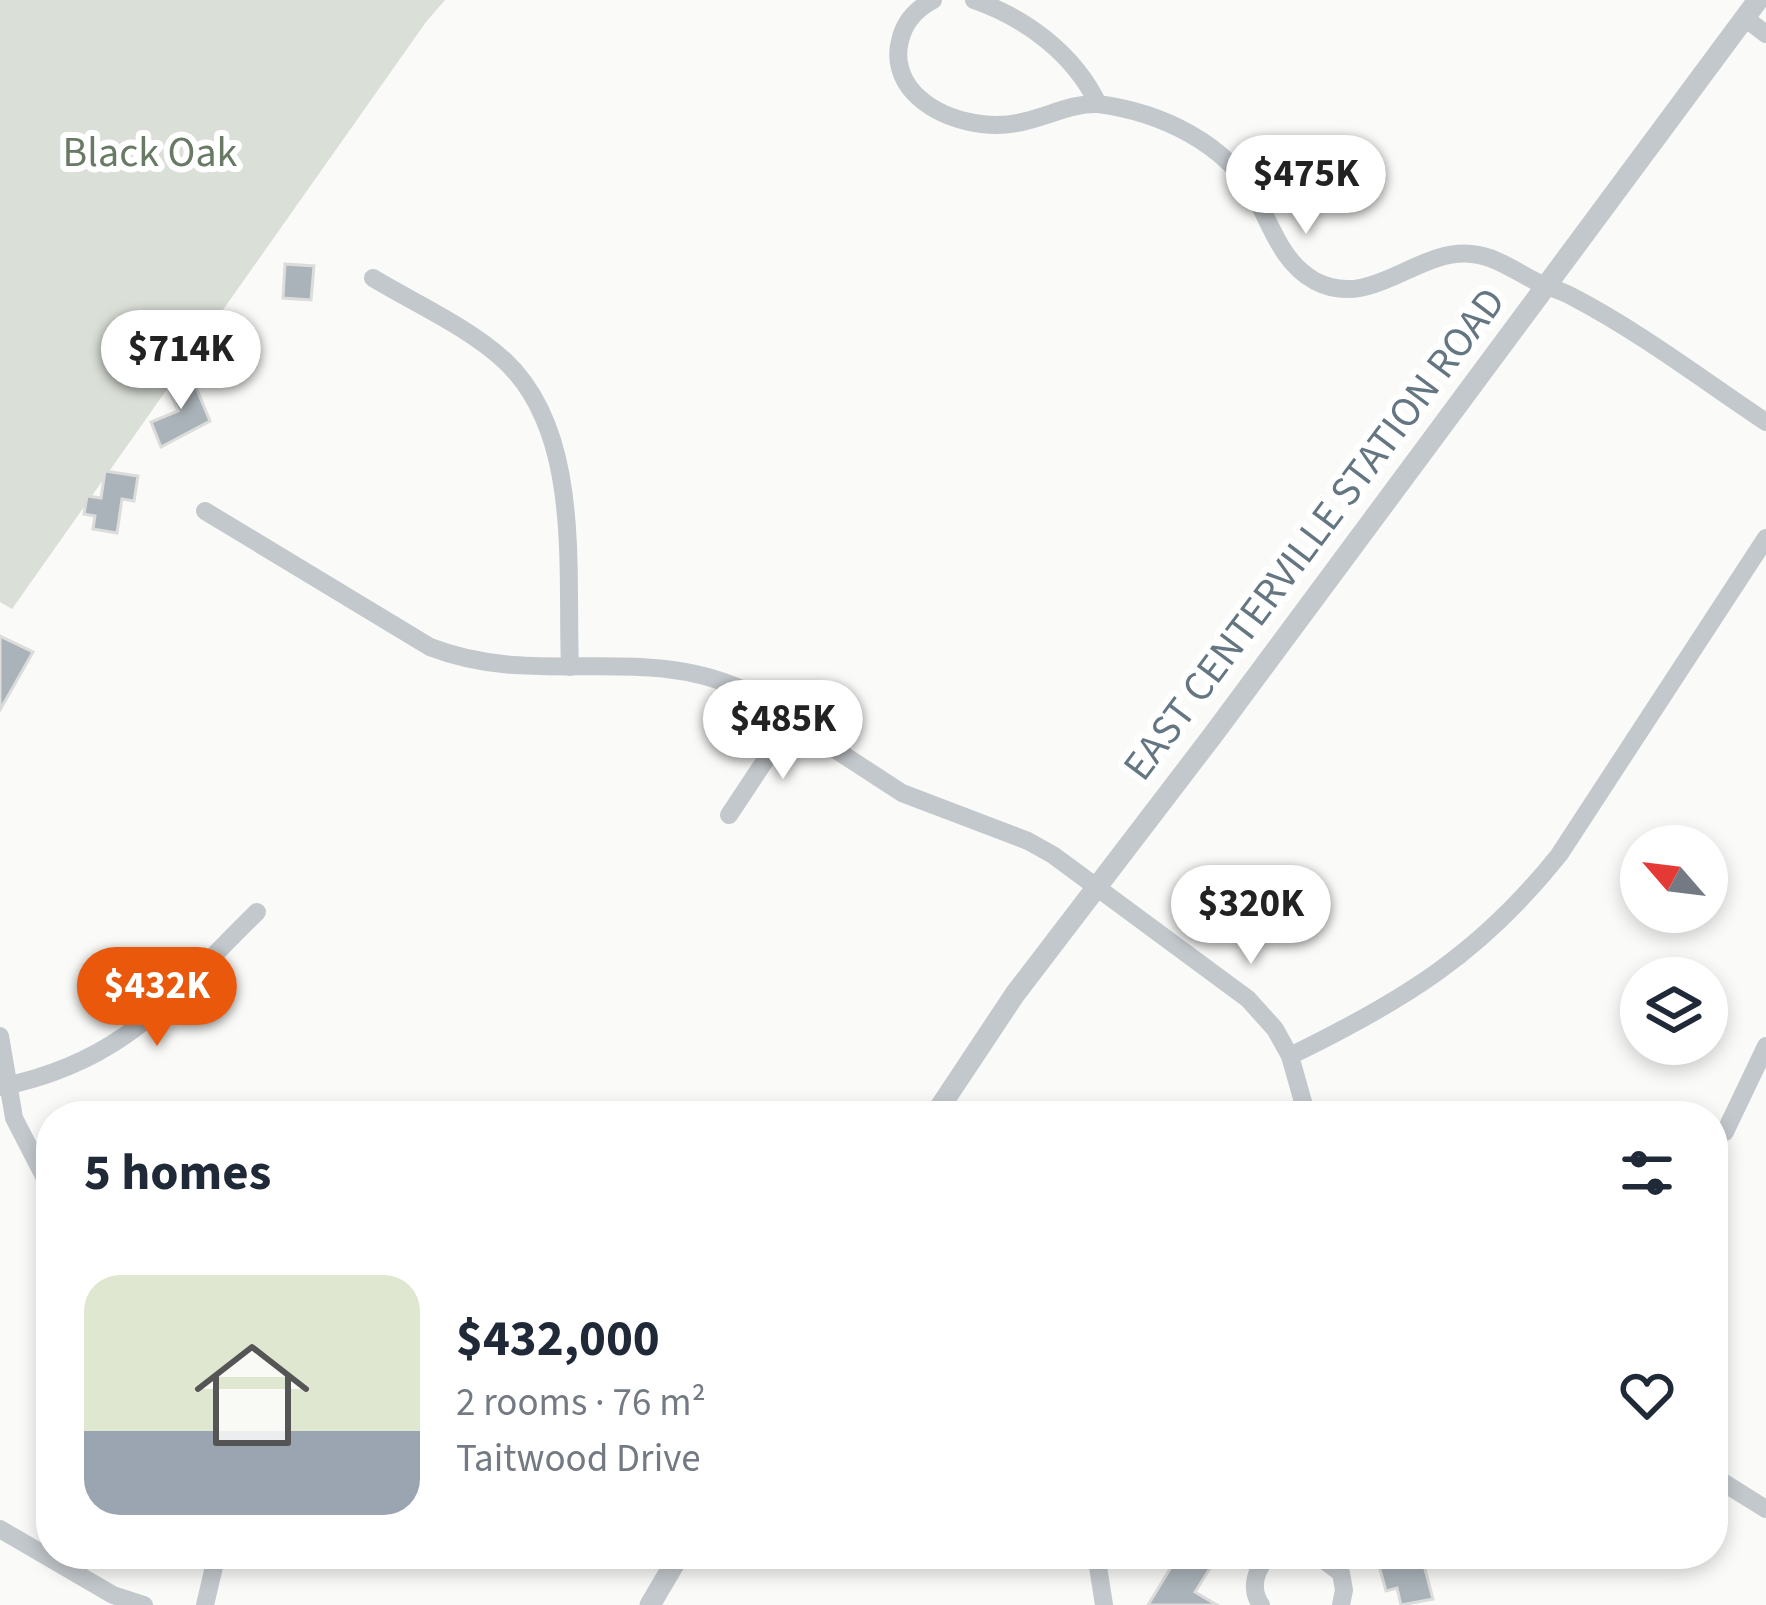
<!DOCTYPE html>
<html lang="en">
<head>
<meta charset="utf-8">
<style>
  :root { --surface:#fff; --page:#f2f2f3; --text:#1f2937; --muted:#747a83; --line:#e0e1e3; --accent:#ea580c }
  body { margin:0; font-family:"Source Sans 3",sans-serif; background:var(--page); color:var(--text); height:100vh; display:flex; flex-direction:column; font-size:45px; white-space:nowrap }
  * { box-sizing:border-box; margin:0 }
  p { font-size:39px; color:var(--muted) }
  .icon { flex:none; width:66px; height:66px; fill:none; stroke:currentColor; stroke-width:2; stroke-linecap:round; stroke-linejoin:round }
  .map { position:relative; flex:1; overflow:hidden }
  .side { position:absolute; left:36px; top:1101px; width:1692px; height:468px; display:flex; flex-direction:column; background:var(--surface); border-radius:48px; box-shadow:0 6px 18px #0003 }
  .side>* { flex:none }
  .needle { width:78px; rotate:298deg }
  .tools { position:absolute; left:1620px; top:825px; display:grid; gap:24px }
  .tools a { display:grid; place-items:center; width:108px; height:108px; border-radius:50%; background:var(--surface); box-shadow:0 6px 18px #0003; font-size:60px }
  .price { position:absolute; translate:-50% -102px; padding:0 27px; border-radius:42px; background:#fff; color:#222; font-size:39px; line-height:78px; filter:drop-shadow(0 3px 6px #0008) }
  .price::after { content:''; position:absolute; left:50%; top:72px; width:36px; height:27px; margin-left:-18px; background:inherit; clip-path:polygon(0 0,100% 0,50% 100%) }
  .price.current { background:var(--accent); color:#fff }
  ul { padding:0; list-style:none }
  li { display:flex; align-items:center; gap:36px; height:300px; padding:0 48px }
  li+li { border-top:3px solid var(--line) }
  li span { display:grid; place-items:center; flex:none; width:336px; height:240px; border-radius:36px; color:#555 }
  li>.icon { margin-inline-start:auto }
  span .icon { width:144px; height:144px; fill:#fffc; stroke-width:1 }
  li b { font-size:51px }
  h2 { display:flex; justify-content:space-between; align-items:center; height:144px; padding:0 48px; font-size:51px }
  .map>svg:first-child { display:block }
  .green { fill:#dadfd7 }
  .building { fill:#aab3b9; stroke:#dcdcda; stroke-width:3 }
  .lines { fill:none; stroke-linecap:round; stroke-linejoin:round }
  .minor { stroke:#c3c8cc; stroke-width:18 }
  .tertiary { stroke:#c3c8cc; stroke-width:21 }
  .labels { text-anchor:middle; stroke-width:12; stroke-linejoin:round; paint-order:stroke }
  .park-label { font-size:42px; fill:#687a64; stroke:#fff }
  .street-label { font-size:42px; fill:#657683; stroke:#fff }
</style>
</head>
<body>
<div class="map">
<svg width="1766" height="1605" viewBox="0 0 1766 1605">
  <rect width="100%" height="100%" fill="#fafaf8"/>
  <path class="green" d="M0 0H445L426 22 12 609 0 602Z"/>
  <g class="building">
    <path d="M285 264 314 266 311 300 283 298Z"/>
    <path d="M190 373 210 421 161 447 151 422 178 411 166 383Z"/>
    <path d="M105 471 138 476 134 501 122 499 117 533 93 529 95 516 84 514 87 496 101 498Z"/>
    <path d="M0 636 33 652 0 710Z"/>
    <path d="M1179 1554H1219L1195 1592 1217 1605H1148Z"/>
    <path d="M1391 1554H1421L1433 1599 1401 1605 1397 1588 1386 1591 1379 1566 1393 1562Z"/>
  </g>
  <g class="lines">
    <g class="minor">
      <path d="M933 0C916 9 904 22 900 41 895 60 901 79 914 93 941 121 989 131 1026 121 1051 115 1073 103 1098 104 1074 54 1026 18 974 0"/>
      <path d="M1745 18 1766 34"/>
      <path d="M1098 104C1160 112 1227 143 1257 200 1273 230 1283 263 1315 281 1372 311 1416 248 1472 254 1496 256 1518 273 1539 283 1550 288 1563 291 1573 297 1640 332 1703 380 1766 422"/>
      <path d="M373 278C416 304 468 327 505 361 582 434 566 568 570 667"/>
      <path d="M205 511 430 647C538 689 638 642 744 690L902 793 1028 841 1053 855 1248 999 1275 1029 1290 1056 1307 1116"/>
      <path d="M729 815 792 720"/>
      <path d="M0 1036 14 1118 51 1190"/>
      <path d="M1290 1056C1403 1001 1480 954 1559 855L1766 538"/>
      <path d="M0 1087C126 1062 171 996 257 912"/>
      <path d="M1725 1132 1766 1046"/>
      <path d="M1713 1476 1766 1509"/>
      <path d="M0 1529 113 1595 144 1605"/>
      <path d="M1096 1554 1104 1605"/>
      <path d="M1316 1554 1341 1573 1344 1590 1341 1605"/>
      <path d="M205 1605 217 1554"/>
      <path d="M1261 1605C1249 1588 1256 1568 1270 1554"/>
    </g>
    <g class="tertiary">
      <path d="M934 1116 1015 994 1213 735 1758 0"/>
      <path d="M650 1605 680 1554"/>
    </g>
  </g>
  <g class="labels">
    <g class="park-label">
      <text x="150" y="166">Black Oak</text>
    </g>
    <g class="street-label">
      <text transform="translate(1313 533) rotate(-53)" y="15">EAST CENTERVILLE STATION ROAD</text>
    </g>
  </g>
</svg>
<div class="tools">
<a><svg class="needle" viewBox="-14 -14 28 28"><path d="M0-13l5 13h-10z" fill="#e53935"/><path d="M0 13l5-13h-10z" fill="#747a83"/></svg></a>
<a><svg class="icon" aria-label="layers" viewBox="0 0 24 24"><path d="M12 4l9 5-9 5-9-5zM3 14l9 5 9-5"/></svg></a>
</div>
<b class="price" style="left:1306px;top:237px">$475K</b>
<b class="price" style="left:181px;top:412px">$714K</b>
<b class="price" style="left:783px;top:782px">$485K</b>
<b class="price" style="left:1251px;top:967px">$320K</b>
<b class="price current" style="left:157px;top:1049px">$432K</b>
<section class="side">
<h2>5 homes<svg class="icon" aria-label="filters" viewBox="0 0 24 24"><path d="M4 7h16M4 17h16"/><circle cx="9" cy="7" r="2"/><circle cx="15" cy="17" r="2"/></svg></h2>
<ul>
<li><span style="background:linear-gradient(#dfe7d0 65%,#9aa5b1 0)"><svg class="icon" aria-label="home" viewBox="0 0 24 24"><path d="M3 11l9-7 9 7M6 9v11h12V9"/></svg></span><div><b>$432,000</b><p>2 rooms · 76 m²</p><p>Taitwood Drive</p></div><svg class="icon" aria-label="heart" viewBox="0 0 24 24"><path d="M12 20l-8-8c-3-5 5-10 8-4 3-6 11-1 8 4z"/></svg></li>
</ul>
</section>
</div>
</body>
</html>
